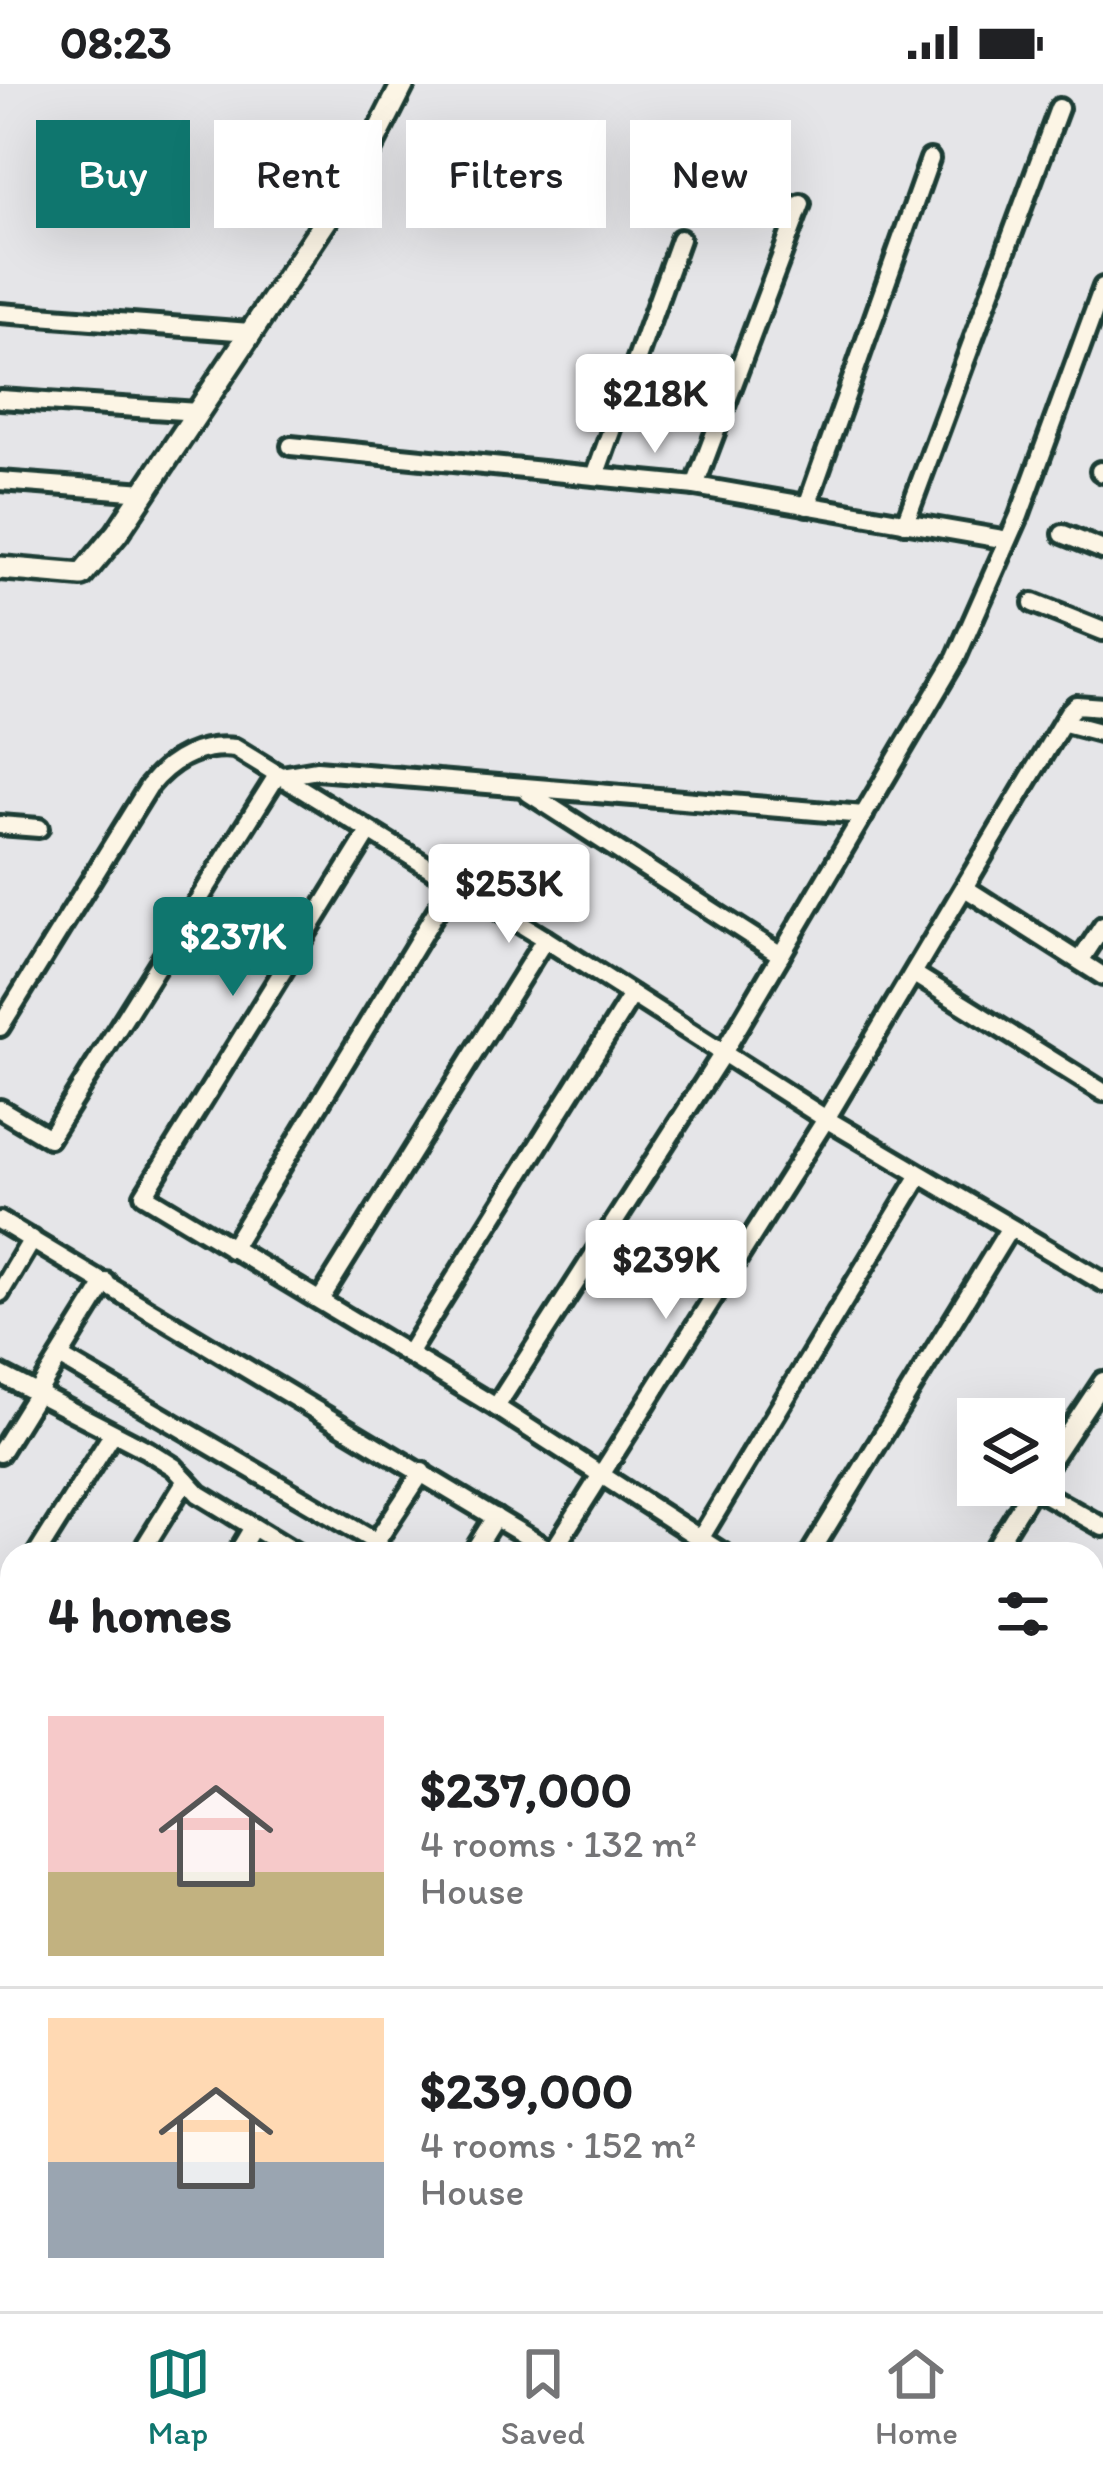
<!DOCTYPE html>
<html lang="en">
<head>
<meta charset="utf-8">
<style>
  :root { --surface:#fff; --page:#f6f6f6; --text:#202124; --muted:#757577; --line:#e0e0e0; --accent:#0f766e }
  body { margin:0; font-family:Itim,sans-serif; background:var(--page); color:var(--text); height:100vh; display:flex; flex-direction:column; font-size:45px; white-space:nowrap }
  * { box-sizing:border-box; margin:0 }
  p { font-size:39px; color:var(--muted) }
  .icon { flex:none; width:66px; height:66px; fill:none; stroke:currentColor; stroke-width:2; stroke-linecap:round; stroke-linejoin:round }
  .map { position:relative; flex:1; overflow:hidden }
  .drawer { position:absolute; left:0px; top:1458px; width:1104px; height:771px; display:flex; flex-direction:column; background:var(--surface); border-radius:36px 36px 0 0; box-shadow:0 12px 48px #0002 }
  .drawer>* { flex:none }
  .banner { position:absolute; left:36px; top:36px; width:1032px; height:108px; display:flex; gap:24px }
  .fabs { position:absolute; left:957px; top:1314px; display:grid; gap:24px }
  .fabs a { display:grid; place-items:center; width:108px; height:108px; border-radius:0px; background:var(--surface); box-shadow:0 12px 48px #0002; font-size:60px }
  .price { position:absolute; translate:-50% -102px; padding:0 27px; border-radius:12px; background:#fff; color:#222; font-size:39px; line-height:78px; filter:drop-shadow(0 3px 6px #0008) }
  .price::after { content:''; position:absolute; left:50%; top:72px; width:36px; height:27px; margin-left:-18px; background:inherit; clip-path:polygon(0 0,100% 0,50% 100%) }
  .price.active { background:var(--accent); color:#fff }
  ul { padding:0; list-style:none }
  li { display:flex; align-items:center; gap:36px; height:300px; padding:0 48px }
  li+li { border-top:3px solid var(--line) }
  li span { display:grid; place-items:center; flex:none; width:336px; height:240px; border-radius:0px; color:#555 }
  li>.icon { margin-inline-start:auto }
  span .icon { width:144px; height:144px; fill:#fffc; stroke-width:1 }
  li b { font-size:51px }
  h2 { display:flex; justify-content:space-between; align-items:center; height:144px; padding:0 48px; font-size:51px }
  .pill { padding:0 42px; border-radius:0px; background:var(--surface); box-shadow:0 12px 48px #0002; font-size:42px; line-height:108px }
  .pill.active { background:var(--accent); color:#fff }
  .status { display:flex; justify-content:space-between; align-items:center; height:84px; padding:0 60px; background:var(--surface); direction:ltr }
  .status svg { height:33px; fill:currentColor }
  .tab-bar { display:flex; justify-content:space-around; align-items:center; height:168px; border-top:3px solid var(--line); background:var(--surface); font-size:33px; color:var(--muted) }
  .tab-bar a { display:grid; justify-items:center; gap:6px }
  .tab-bar .active { color:var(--accent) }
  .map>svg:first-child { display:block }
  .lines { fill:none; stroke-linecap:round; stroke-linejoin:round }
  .minor-casing { stroke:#1f3d34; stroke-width:26 }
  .tertiary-casing { stroke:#1f3d34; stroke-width:30 }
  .minor { stroke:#fcf5e5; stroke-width:16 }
  .tertiary { stroke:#fcf5e5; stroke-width:21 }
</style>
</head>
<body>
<div class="status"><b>08:23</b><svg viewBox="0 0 49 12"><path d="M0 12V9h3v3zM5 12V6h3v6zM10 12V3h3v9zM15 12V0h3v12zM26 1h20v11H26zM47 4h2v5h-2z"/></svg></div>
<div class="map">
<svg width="1103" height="2227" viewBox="0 0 1103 2227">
  <rect width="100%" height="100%" fill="#e5e5e8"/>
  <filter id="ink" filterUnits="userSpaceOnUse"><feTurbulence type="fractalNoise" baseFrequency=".00833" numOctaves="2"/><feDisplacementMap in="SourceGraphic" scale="24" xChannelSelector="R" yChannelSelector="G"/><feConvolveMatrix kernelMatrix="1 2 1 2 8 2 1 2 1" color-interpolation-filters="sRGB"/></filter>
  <g filter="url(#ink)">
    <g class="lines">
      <defs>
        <g id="minor">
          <path d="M0 229 250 248"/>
          <path d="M0 315 198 328"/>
          <path d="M291 362 695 402 1008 456"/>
          <path d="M1100 387 1103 389"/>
          <path d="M595 392 680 155"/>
          <path d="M0 397 145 408"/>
          <path d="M695 402 801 120"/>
          <path d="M807 422 930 75"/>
          <path d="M905 439 1059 24"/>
          <path d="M1063 450 1103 466"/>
          <path d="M1033 519 1103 547"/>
          <path d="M1103 623 1076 621 1068 629 826 1035 1103 1198"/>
          <path d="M1065 639 1103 649"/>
          <path d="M529 709 781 871"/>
          <path d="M0 741 39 744"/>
          <path d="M369 748 144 1111 496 1323 724 1470"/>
          <path d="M965 804 1103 892"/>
          <path d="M1080 877 1103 842"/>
          <path d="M914 890 1103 1008"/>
          <path d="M0 943 149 702C171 675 200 660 235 664L545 855"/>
          <path d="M0 1025 49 1054 276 693 317 686 864 731"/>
          <path d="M0 1137 556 1470"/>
          <path d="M231 1165 454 798"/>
          <path d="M0 1209 32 1155"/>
          <path d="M320 1216 545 855 826 1035 551 1470"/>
          <path d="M408 1270 632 911"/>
          <path d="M60 1273 376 1458"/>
          <path d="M0 1290 147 1366 174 1383 199 1410 298 1470"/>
          <path d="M496 1323 723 969 956 574 1019 432 1103 203"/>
          <path d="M0 1369 106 1198"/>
          <path d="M1044 1386 1103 1297"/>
          <path d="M1032 1403 1103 1443"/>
          <path d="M700 1455 920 1091"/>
          <path d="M37 1470 113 1349"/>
          <path d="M140 1470 186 1396"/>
          <path d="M237 1470 253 1443"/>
          <path d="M368 1470 422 1388"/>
          <path d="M472 1470 495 1433"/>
          <path d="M810 1470 1009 1145"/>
          <path d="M991 1470 1034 1401"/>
          <path d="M0 1528 12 1509"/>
          <path d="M1092 1554 1103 1560"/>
          <path d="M0 1576 12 1581"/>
          <path d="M1092 1696 1103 1703"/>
          <path d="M1092 1804 1103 1811"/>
          <path d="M1092 1927 1103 1929"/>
          <path d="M330 2217 352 2227"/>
          <path d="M287 2227 291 2217"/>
        </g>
        <path id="tertiary" d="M0 484 82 491 117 449 360 85 403 0"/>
      </defs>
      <use href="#minor" class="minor-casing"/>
      <use href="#tertiary" class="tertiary-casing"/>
      <use href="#minor" class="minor"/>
      <use href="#tertiary" class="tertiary"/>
    </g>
  </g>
</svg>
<div class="fabs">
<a><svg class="icon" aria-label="layers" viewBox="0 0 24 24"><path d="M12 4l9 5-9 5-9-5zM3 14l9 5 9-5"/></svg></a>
</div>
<b class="price" style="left:655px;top:372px">$218K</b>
<b class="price" style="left:509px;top:862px">$253K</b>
<b class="price active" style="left:233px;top:915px">$237K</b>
<b class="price" style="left:666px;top:1238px">$239K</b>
<div class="banner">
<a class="pill active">Buy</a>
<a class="pill">Rent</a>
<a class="pill">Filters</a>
<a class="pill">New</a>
</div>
<section class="drawer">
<h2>4 homes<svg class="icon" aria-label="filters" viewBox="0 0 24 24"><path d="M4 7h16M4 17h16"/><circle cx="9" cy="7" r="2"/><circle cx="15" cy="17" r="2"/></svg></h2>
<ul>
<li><span style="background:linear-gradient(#f6c9c9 65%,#c2b280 0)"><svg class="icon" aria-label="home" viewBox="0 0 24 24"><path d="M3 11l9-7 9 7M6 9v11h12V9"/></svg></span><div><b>$237,000</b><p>4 rooms · 132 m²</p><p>House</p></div></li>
<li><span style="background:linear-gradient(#ffd9b3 60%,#9aa5b1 0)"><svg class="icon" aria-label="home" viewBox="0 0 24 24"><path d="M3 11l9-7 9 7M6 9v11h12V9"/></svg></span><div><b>$239,000</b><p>4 rooms · 152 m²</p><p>House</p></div></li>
</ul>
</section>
</div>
<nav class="tab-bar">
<a class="active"><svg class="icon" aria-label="map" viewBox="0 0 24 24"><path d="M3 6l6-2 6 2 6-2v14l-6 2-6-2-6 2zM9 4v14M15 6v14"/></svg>Map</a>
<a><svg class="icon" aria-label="saved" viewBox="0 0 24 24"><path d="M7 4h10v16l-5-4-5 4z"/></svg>Saved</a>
<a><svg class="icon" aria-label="home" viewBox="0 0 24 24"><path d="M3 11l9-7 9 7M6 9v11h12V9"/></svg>Home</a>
</nav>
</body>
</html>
